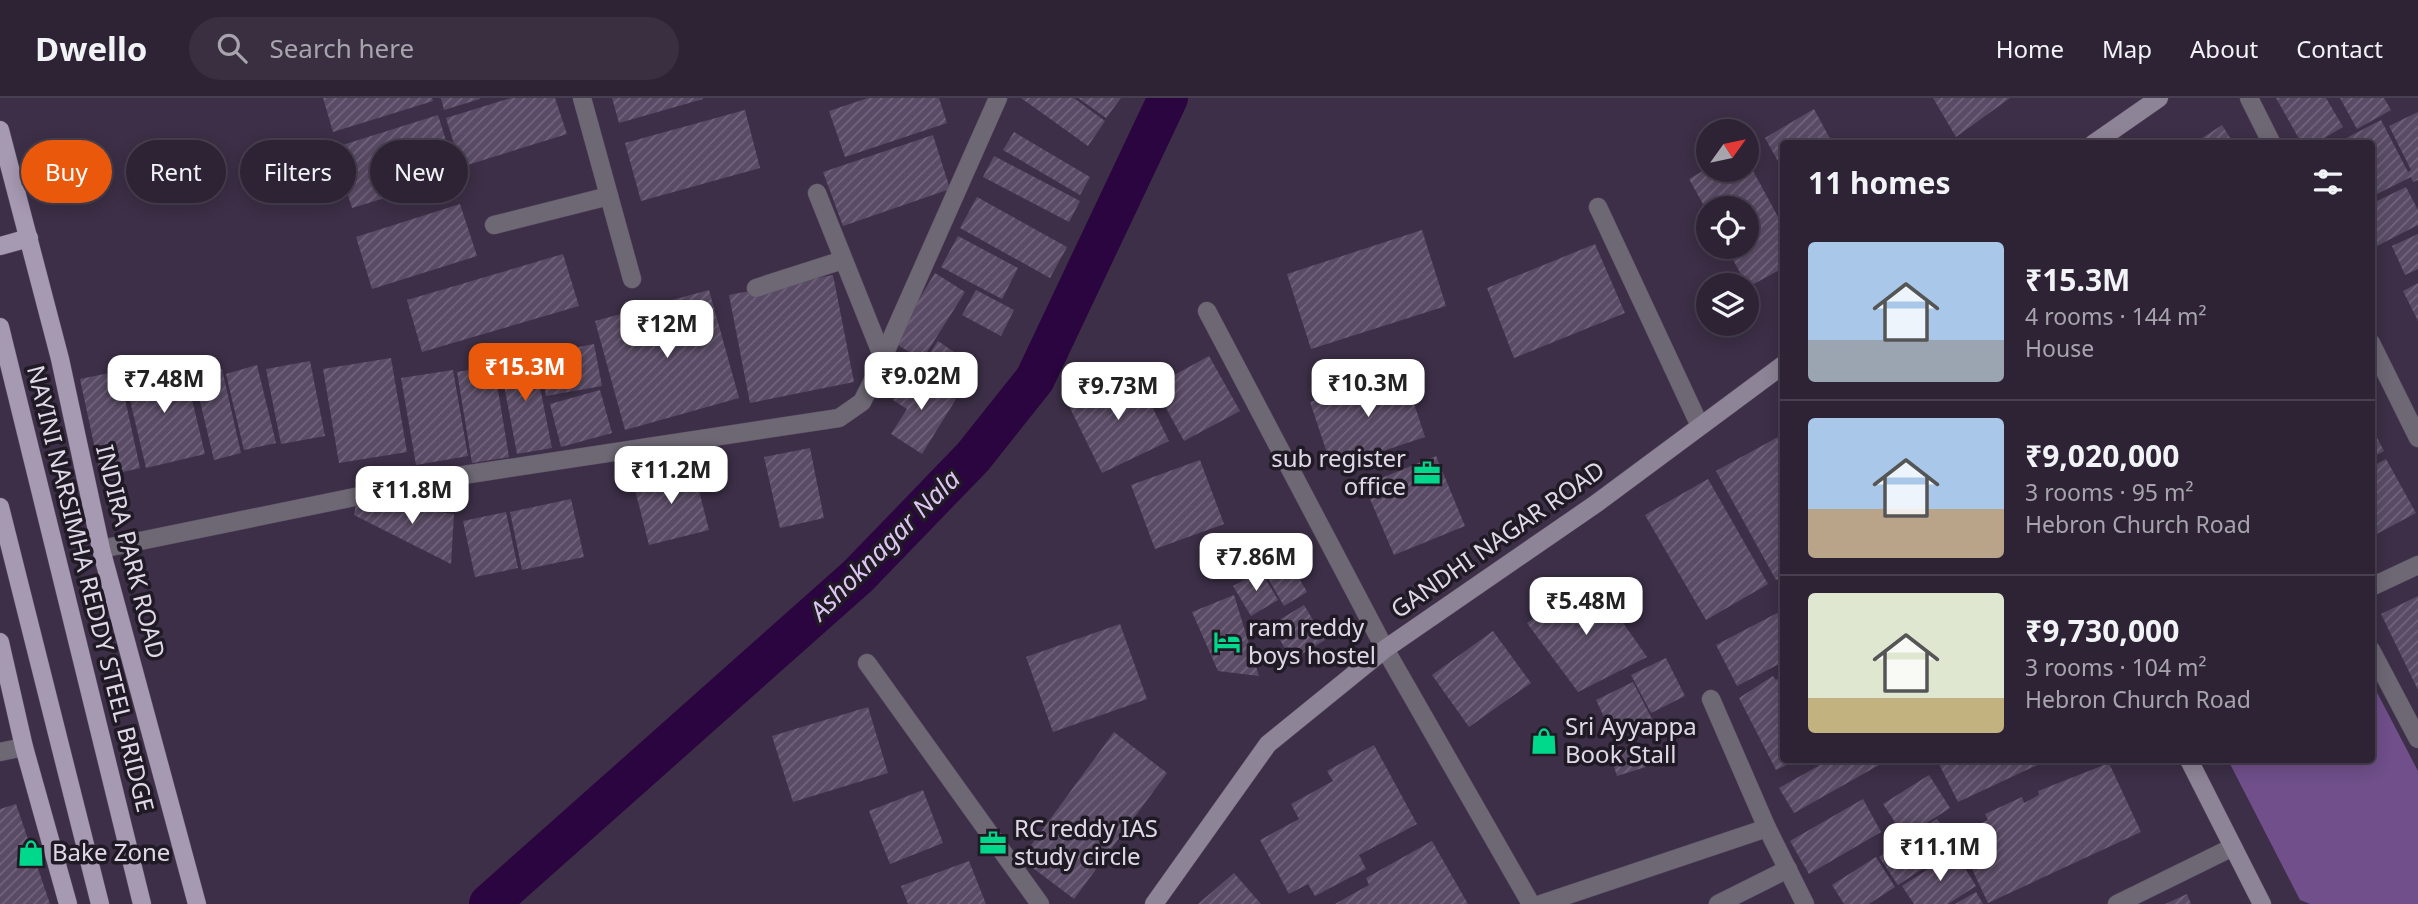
<!DOCTYPE html>
<html lang="en">
<head>
<meta charset="utf-8">
<style>
  :root { --surface:#2d2335; --page:#392f41; --text:#f1f3f6; --muted:#a7a4ad; --line:#484050; --accent:#ea580c }
  body { margin:0; font-family:"Noto Sans",sans-serif; background:var(--page); color:var(--text); height:100vh; display:flex; flex-direction:column; font-size:26px; white-space:nowrap }
  * { box-sizing:border-box; margin:0 }
  p { font-size:23px; color:var(--muted) }
  .icon { flex:none; width:38px; height:38px; fill:none; stroke:currentColor; stroke-width:2; stroke-linecap:round; stroke-linejoin:round }
  .map { position:relative; flex:1; overflow:hidden }
  .side { position:absolute; left:1780px; top:42px; width:595px; height:623px; display:flex; flex-direction:column; background:var(--surface); border-radius:7px; box-shadow:0 4px 18px #0003,0 0 0 2px var(--line) }
  .side>* { flex:none }
  .hud { position:absolute; left:21px; top:42px; width:665px; height:63px; display:flex; gap:14px }
  .needle { width:46px; rotate:57deg }
  .tools { position:absolute; left:1696px; top:21px; display:grid; gap:14px }
  .tools a { display:grid; place-items:center; width:63px; height:63px; border-radius:50%; background:var(--surface); box-shadow:0 4px 18px #0003,0 0 0 2px var(--line); font-size:35px }
  .price { position:absolute; translate:-50% -60px; padding:0 16px; border-radius:14px; background:#fff; color:#222; font-size:23px; line-height:46px; filter:drop-shadow(0 2px 4px #0008) }
  .price::after { content:''; position:absolute; left:50%; top:42px; width:21px; height:16px; margin-left:-10px; background:inherit; clip-path:polygon(0 0,100% 0,50% 100%) }
  .price.on { background:var(--accent); color:#fff }
  ul { padding:0; list-style:none }
  li { display:flex; align-items:center; gap:21px; height:175px; padding:0 28px }
  li+li { border-top:2px solid var(--line) }
  li span { display:grid; place-items:center; flex:none; width:196px; height:140px; border-radius:7px; color:#555 }
  li>.icon { margin-inline-start:auto }
  span .icon { width:84px; height:84px; fill:#fffc; stroke-width:1 }
  li b { font-size:30px }
  h2 { display:flex; justify-content:space-between; align-items:center; height:84px; padding:0 28px; font-size:30px }
  .tag { padding:0 24px; border-radius:32px; background:var(--surface); box-shadow:0 4px 18px #0003,0 0 0 2px var(--line); font-size:24px; line-height:63px }
  .tag.on { background:var(--accent); color:#fff }
  header { display:flex; align-items:center; gap:42px; box-sizing:border-box; height:98px; padding:0 35px; background:var(--surface); border-bottom:2px solid var(--line) }
  header strong { font-size:33px }
  nav { display:flex; gap:38px; margin-inline-start:auto; font-size:24px }
  .search { width:490px; height:63px; background:var(--page); display:flex; align-items:center; gap:18px; box-sizing:border-box; padding:0 24px; border-radius:38px; color:var(--muted); font-size:26px }
  .map>svg:first-child { display:block }
  .green { fill:#704f8a }
  .lines { fill:none; stroke-linecap:round; stroke-linejoin:round }
  .canal { stroke:#2a053f; stroke-width:40 }
  .building { fill:url(#building-hatch) }
  .street-casing { stroke:#5a4d64; stroke-width:19 }
  .secondary-casing { stroke:#5a4d64; stroke-width:19 }
  .primary-casing { stroke:#5a4d64; stroke-width:19 }
  .street { stroke:#6e6874; stroke-width:18 }
  .secondary { stroke:#8e8497; stroke-width:18 }
  .primary { stroke:#a699b2; stroke-width:18 }
  .labels { text-anchor:middle; stroke-width:7; stroke-linejoin:round; paint-order:stroke }
  .poi-label { font-size:24px; fill:#e0d8e8; stroke:#201a25; text-anchor:start }
  .street-label { font-size:24px; fill:#e0d8e8; stroke:#201a25 }
  .water-label { font-size:26px; font-style:italic; fill:#dcc5f1; stroke:#201a25 }
</style>
</head>
<body>
<header>
<strong>Dwello</strong>
<div class="search"><svg class="icon" aria-label="search" viewBox="0 0 24 24"><circle cx="10" cy="10" r="6"/><path d="M15 15l6 6"/></svg>Search here</div>
<nav><a>Home</a><a>Map</a><a>About</a><a>Contact</a></nav>
</header>
<div class="map">
<svg width="2418" height="806" viewBox="0 0 2418 806">
  <defs>
    <pattern id="building-hatch" width="6" height="6" patternUnits="userSpaceOnUse" patternTransform="scale(1.75)"><rect width="6" height="6" fill="#594b65"/><path d="M-1 1l2-2M0 6l6-6M5 7l2-2" fill="none" stroke="#71647b"/></pattern>
  </defs>
  <rect width="100%" height="100%" fill="#3c2f47"/>
  <path class="green" d="M2371 583 2418 673V806H2310L2300 802 2228 662H2371Z"/>
  <g class="lines">
    <path class="canal" d="M489 806 858 478 973 359 1035 281 1168 0"/>
  </g>
  <g class="building">
    <path d="M323 0H432L433 3 333 34Z"/>
    <path d="M441 0H480V1L444 12Z"/>
    <path d="M511 0H555L567 36 461 69 446 20Z"/>
    <path d="M612 0H702L703 1 619 25Z"/>
    <path d="M868 0H939L947 25 845 59 829 13Z"/>
    <path d="M1021 0H1074L1105 23 1088 48Z"/>
    <path d="M1078 0H1121L1106 20Z"/>
    <path d="M1933 0H2010L1956 39Z"/>
    <path d="M2276 0H2326L2343 29 2314 46H2302Z"/>
    <path d="M2340 0H2384L2391 12 2357 31Z"/>
    <path d="M1814 11 1833 46H1783V72L1765 40Z"/>
    <path d="M745 12 760 70 641 103 625 45Z"/>
    <path d="M2418 14V82L2413 84 2411 79 2371 99V46H2335L2381 22 2408 74 2411 72 2389 28Z"/>
    <path d="M438 17 457 78 352 110 333 50Z"/>
    <path d="M2222 27 2234 46H2193Z"/>
    <path d="M1014 34 1090 79 1080 97 1003 52Z"/>
    <path d="M933 37 950 91 843 128 823 74Z"/>
    <path d="M994 58 1080 103 1069 124 983 79Z"/>
    <path d="M1746 60 1783 128V170L1748 189 1726 149H1746V110H1708V115L1689 81 1708 70 1746 72Z"/>
    <path d="M2406 89 2418 112V127L2375 149 2371 141V106Z"/>
    <path d="M977 99 1067 149 1050 180 960 130Z"/>
    <path d="M460 106 477 158 372 191 356 139Z"/>
    <path d="M1422 132 1446 208 1311 251 1287 176Z"/>
    <path d="M2418 136V171L2405 177 2392 148Z"/>
    <path d="M958 138 1018 170 1002 201 941 169Z"/>
    <path d="M1595 146 1625 215 1514 260 1487 190Z"/>
    <path d="M563 156 579 208 422 254 407 202Z"/>
    <path d="M935 175 965 194 922 262 893 244Z"/>
    <path d="M833 177 854 284 750 305 729 197Z"/>
    <path d="M2418 185V223L2403 193Z"/>
    <path d="M709 192 739 300 625 332 595 223Z"/>
    <path d="M976 192 1014 212 1001 238 962 217Z"/>
    <path d="M938 243 967 263 950 289 921 268Z"/>
    <path d="M594 246 602 288 546 298 538 257Z"/>
    <path d="M533 254 552 350 517 356 499 261Z"/>
    <path d="M1209 258 1240 313 1184 343 1154 288Z"/>
    <path d="M391 260 407 354 339 365 323 271Z"/>
    <path d="M310 263 325 338 281 346 266 271Z"/>
    <path d="M183 264 205 356 146 370 124 277Z"/>
    <path d="M257 267 276 345 244 352 226 276Z"/>
    <path d="M494 268 509 359 472 365 457 274Z"/>
    <path d="M222 271 241 355 214 362 194 278Z"/>
    <path d="M453 272 468 358 416 367 401 280Z"/>
    <path d="M1403 272 1425 339 1332 370 1310 304Z"/>
    <path d="M119 273 140 370 101 379 80 281Z"/>
    <path d="M911 273 956 301 922 356 891 336 907 311 893 302Z"/>
    <path d="M1135 274 1169 343 1102 375 1068 306Z"/>
    <path d="M600 292 612 335 561 349 550 306Z"/>
    <path d="M2371 328 2384 353 2371 360Z"/>
    <path d="M1778 339 1783 349V478L1776 482 1716 373Z"/>
    <path d="M810 350 824 420 780 430 764 359Z"/>
    <path d="M1436 358 1465 428 1394 457 1364 387Z"/>
    <path d="M2386 361 2416 415 2371 439V369Z"/>
    <path d="M1200 362 1224 426 1155 451 1131 387Z"/>
    <path d="M693 369 709 432 649 447 633 384Z"/>
    <path d="M1708 381 1768 486 1706 522 1645 417Z"/>
    <path d="M357 401 454 416 451 466 354 417Z"/>
    <path d="M571 401 584 459 522 472 510 414Z"/>
    <path d="M506 414 518 470 475 479 463 423Z"/>
    <path d="M1282 450 1307 494 1284 508 1258 463Z"/>
    <path d="M1261 473 1278 502 1251 518 1233 488Z"/>
    <path d="M1591 479 1647 559 1578 594 1527 525Z"/>
    <path d="M1234 497 1259 578 1218 573 1192 514Z"/>
    <path d="M2418 498V592L2381 516Z"/>
    <path d="M1304 507 1325 542 1292 562 1271 527Z"/>
    <path d="M1783 512V564L1737 588 1716 547Z"/>
    <path d="M1120 526 1147 601 1053 634 1026 559Z"/>
    <path d="M1493 533 1531 585 1469 629 1432 577Z"/>
    <path d="M1666 560 1685 598 1651 615 1631 577Z"/>
    <path d="M1773 578 1776 582 1783 578V662H1797L1776 672 1739 600Z"/>
    <path d="M1633 584 1652 621 1614 640 1596 602Z"/>
    <path d="M868 609 888 675 793 704 772 638Z"/>
    <path d="M1114 634 1167 675 1074 801 1021 761Z"/>
    <path d="M1374 647 1417 726 1359 757 1366 771 1315 798 1308 786 1289 796 1260 742 1299 721 1291 706 1333 683 1327 673Z"/>
    <path d="M1643 647 1649 668 1617 678 1610 657Z"/>
    <path d="M1829 662H1888L1794 715 1779 690Z"/>
    <path d="M1937 662H2048L1958 704Z"/>
    <path d="M2109 665 2141 734 1988 805 1956 737 1988 722 1985 716 2022 699 2024 705 2039 697 2038 693Z"/>
    <path d="M1929 677 1950 710 1905 739 1883 706Z"/>
    <path d="M923 692 943 745 890 766 869 713Z"/>
    <path d="M1863 701 1881 734 1809 776 1790 743Z"/>
    <path d="M16 706 50 806H0V711Z"/>
    <path d="M1937 721 1956 749 1898 787 1879 759Z"/>
    <path d="M1432 743 1468 806H1335L1369 787 1366 780Z"/>
    <path d="M1955 754 1976 788 1948 806H1914L1902 788Z"/>
    <path d="M1876 759 1895 789 1869 806H1844L1832 787Z"/>
    <path d="M969 763 986 806H908L901 788Z"/>
    <path d="M1234 775 1261 806H1198Z"/>
    <path d="M1976 794 1983 806H1955Z"/>
    <path d="M2187 796 2191 806H2165Z"/>
  </g>
  <g class="lines">
    <defs>
      <g id="street">
        <path d="M582 0 632 181"/>
        <path d="M2249 0 2272 46"/>
        <path d="M817 95 883 260"/>
        <path d="M1598 109 1700 328"/>
        <path d="M494 127 609 98"/>
        <path d="M756 190 843 162"/>
        <path d="M1207 213 1385 551 1531 806"/>
        <path d="M2371 245 2418 340"/>
        <path d="M101 451 457 378 839 320 862 304 873 282 998 0"/>
        <path d="M2371 489 2418 467"/>
        <path d="M2371 552 2418 641"/>
        <path d="M867 565 1040 806"/>
        <path d="M1711 601 1767 730 1805 806"/>
        <path d="M0 654 24 649"/>
        <path d="M1541 806 1767 730"/>
        <path d="M1718 806 1788 771"/>
        <path d="M2117 806 2233 749"/>
      </g>
      <g id="secondary">
        <path d="M2093 46 2159 0"/>
        <path d="M2189 662 2262 806"/>
        <path d="M1154 806 1268 646 1385 551 1597 405 1783 267"/>
      </g>
      <g id="primary">
        <path d="M0 32 60 261 101 451 197 806"/>
        <path d="M0 148 29 140"/>
        <path d="M0 229 142 806"/>
        <path d="M0 409 100 806"/>
        <path d="M0 544 24 649 68 806"/>
      </g>
    </defs>
    <use href="#street" class="street-casing"/>
    <use href="#secondary" class="secondary-casing"/>
    <use href="#primary" class="primary-casing"/>
    <use href="#street" class="street"/>
    <use href="#secondary" class="secondary"/>
    <use href="#primary" class="primary"/>
  </g>
  <defs>
    <symbol id="office-bare" viewBox="-9 -9 18 18"><path d="M-6-3h4V-5.5h4V-3h4V5H-6ZM-1-4.5V-3h2v-1.5ZM-6 0V1H6V0Z" fill="#00d98c" stroke="#201a25" stroke-width="2.5" paint-order="stroke"/></symbol>
    <symbol id="hotel-bare" viewBox="-9 -9 18 18"><path d="M-6-4.5h1.5V1H6V5H4.5V3h-9V5H-6ZM-4 0a1.8 1.8 0 1 1 3.6 0ZM.5 0V-2.5h3Q6-2.5 6 0Z" fill="#00d98c" stroke="#201a25" stroke-width="2.5" paint-order="stroke"/></symbol>
    <symbol id="shop-bare" viewBox="-9 -9 18 18"><path d="M-5-2.5h2.3a2.7 3.5 0 0 1 5.4 0H5L5.5 6h-11ZM-1.5-2.5h3a1.5 2.3 0 0 0-3 0Z" fill="#00d98c" stroke="#201a25" stroke-width="2.5" paint-order="stroke"/></symbol>
  </defs>
  <g fill-rule="evenodd">
    <use href="#office-bare" x="1408" y="356" width="38" height="38"/>
    <use href="#hotel-bare" x="1208" y="525" width="38" height="38"/>
    <use href="#shop-bare" x="1525" y="624" width="38" height="38"/>
    <use href="#office-bare" x="974" y="726" width="38" height="38"/>
    <use href="#shop-bare" x="12" y="736" width="38" height="38"/>
  </g>
  <g class="labels">
    <g class="poi-label">
      <text x="1406" y="369" text-anchor="end">sub register<tspan x="1406" dy="28">office</tspan></text>
      <text x="1248" y="538">ram reddy<tspan x="1248" dy="28">boys hostel</tspan></text>
      <text x="1565" y="637">Sri Ayyappa<tspan x="1565" dy="28">Book Stall</tspan></text>
      <text x="1014" y="739">RC reddy IAS<tspan x="1014" dy="28">study circle</tspan></text>
      <text x="52" y="763">Bake Zone</text>
    </g>
    <g class="street-label">
      <text transform="translate(1498 442) rotate(-35)" y="8">GANDHI NAGAR ROAD</text>
      <text transform="translate(130 454) rotate(76)" y="8">INDIRA PARK ROAD</text>
      <text transform="translate(90 491) rotate(76)" y="8">NAYINI NARSIMHA REDDY STEEL BRIDGE</text>
    </g>
    <g class="water-label">
      <text transform="translate(885 447) rotate(-45)" y="9">Ashoknagar Nala</text>
    </g>
  </g>
</svg>
<div class="tools">
<a><svg class="needle" viewBox="-14 -14 28 28"><path d="M0-13l5 13h-10z" fill="#e53935"/><path d="M0 13l5-13h-10z" fill="#a7a4ad"/></svg></a>
<a><svg class="icon" aria-label="locate" viewBox="0 0 24 24"><circle cx="12" cy="12" r="6"/><path d="M12 2v4M12 18v4M2 12h4M18 12h4"/></svg></a>
<a><svg class="icon" aria-label="layers" viewBox="0 0 24 24"><path d="M12 4l9 5-9 5-9-5zM3 14l9 5 9-5"/></svg></a>
</div>
<b class="price" style="left:667px;top:262px">₹12M</b>
<b class="price on" style="left:525px;top:305px">₹15.3M</b>
<b class="price" style="left:921px;top:314px">₹9.02M</b>
<b class="price" style="left:164px;top:317px">₹7.48M</b>
<b class="price" style="left:1368px;top:321px">₹10.3M</b>
<b class="price" style="left:1118px;top:324px">₹9.73M</b>
<b class="price" style="left:671px;top:408px">₹11.2M</b>
<b class="price" style="left:412px;top:428px">₹11.8M</b>
<b class="price" style="left:1256px;top:495px">₹7.86M</b>
<b class="price" style="left:1586px;top:539px">₹5.48M</b>
<b class="price" style="left:1940px;top:785px">₹11.1M</b>
<div class="hud">
<a class="tag on">Buy</a>
<a class="tag">Rent</a>
<a class="tag">Filters</a>
<a class="tag">New</a>
</div>
<section class="side">
<h2>11 homes<svg class="icon" aria-label="filters" viewBox="0 0 24 24"><path d="M4 7h16M4 17h16"/><circle cx="9" cy="7" r="2"/><circle cx="15" cy="17" r="2"/></svg></h2>
<ul>
<li><span style="background:linear-gradient(#a9c7e8 70%,#9aa5b1 0)"><svg class="icon" aria-label="home" viewBox="0 0 24 24"><path d="M3 11l9-7 9 7M6 9v11h12V9"/></svg></span><div><b>₹15.3M</b><p>4 rooms · 144 m²</p><p>House</p></div></li>
<li><span style="background:linear-gradient(#a9c7e8 65%,#b9a48a 0)"><svg class="icon" aria-label="home" viewBox="0 0 24 24"><path d="M3 11l9-7 9 7M6 9v11h12V9"/></svg></span><div><b>₹9,020,000</b><p>3 rooms · 95 m²</p><p>Hebron Church Road</p></div></li>
<li><span style="background:linear-gradient(#dfe7d0 75%,#c2b280 0)"><svg class="icon" aria-label="home" viewBox="0 0 24 24"><path d="M3 11l9-7 9 7M6 9v11h12V9"/></svg></span><div><b>₹9,730,000</b><p>3 rooms · 104 m²</p><p>Hebron Church Road</p></div></li>
</ul>
</section>
</div>
</body>
</html>
